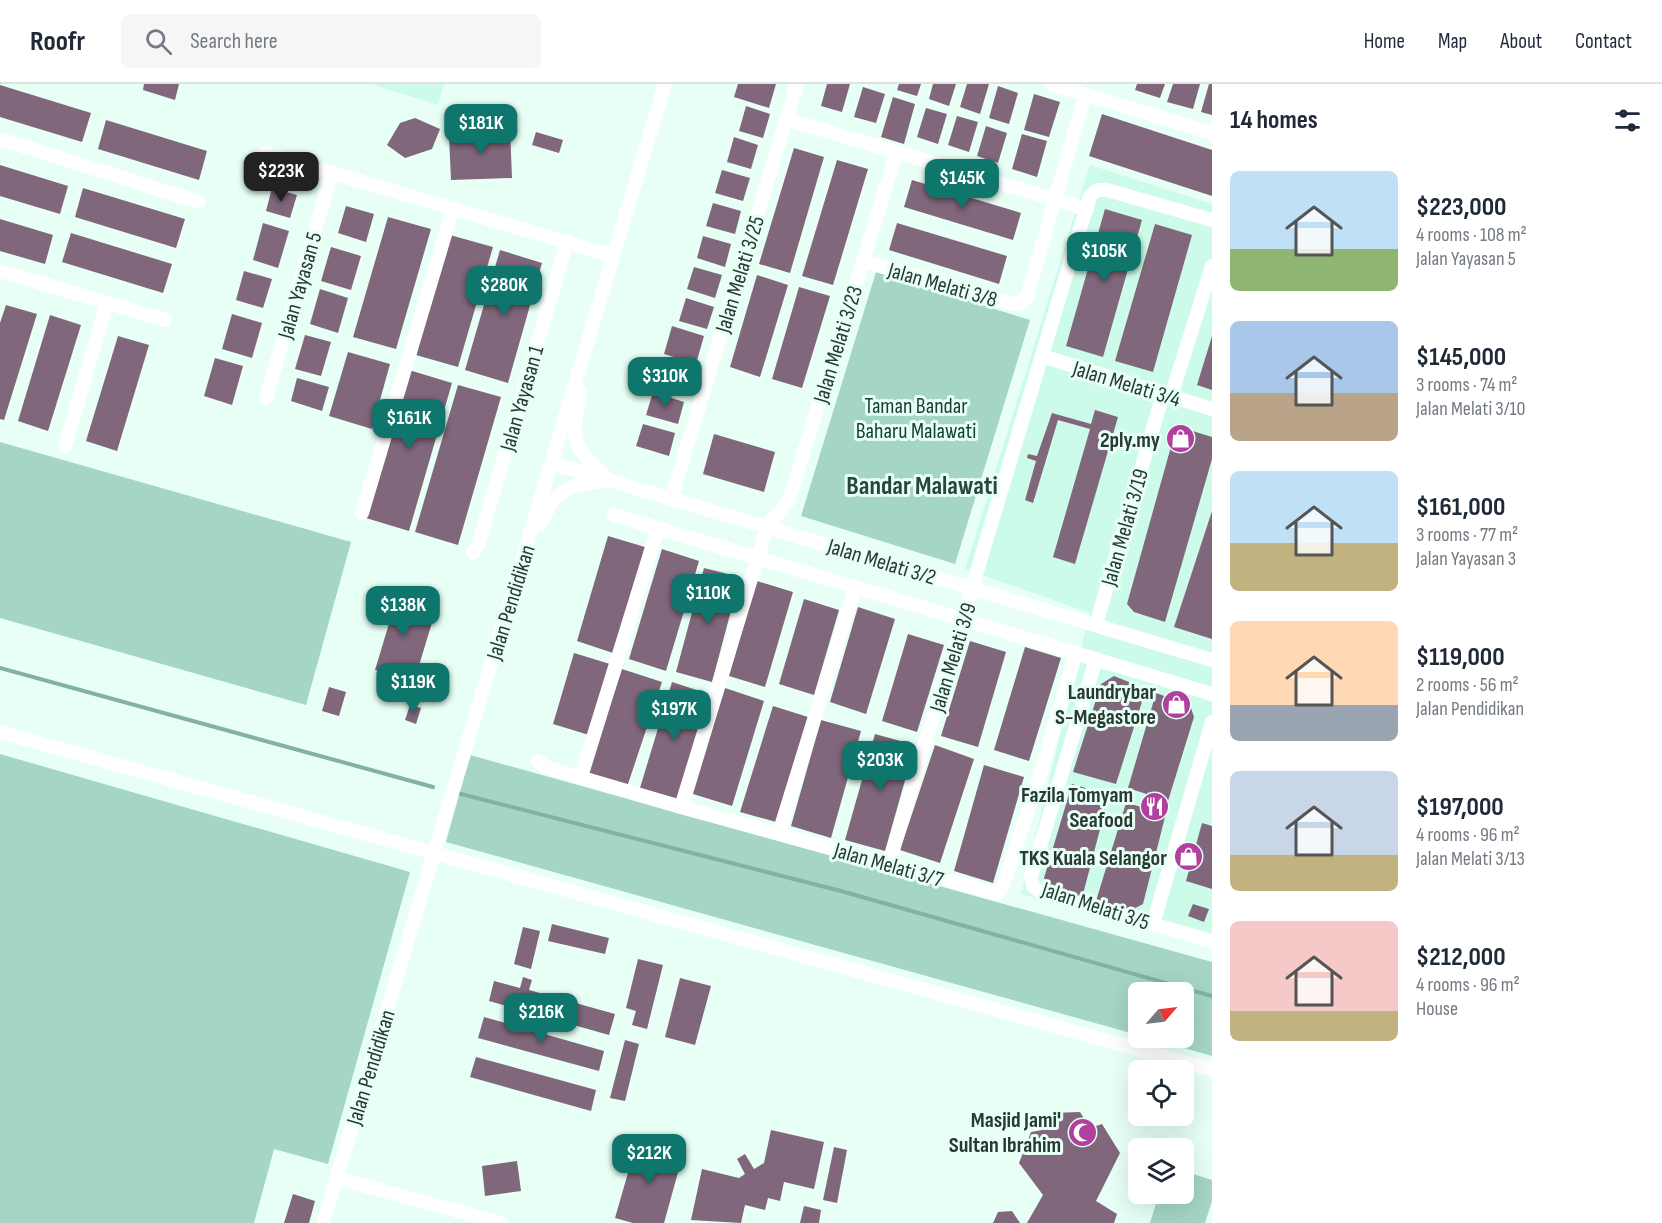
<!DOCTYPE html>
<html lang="en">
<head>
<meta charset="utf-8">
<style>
  :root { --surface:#fff; --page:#f6f6f7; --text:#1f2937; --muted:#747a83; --line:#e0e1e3; --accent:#0f766e }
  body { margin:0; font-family:"Sofia Sans Condensed",sans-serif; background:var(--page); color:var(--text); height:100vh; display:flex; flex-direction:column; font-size:22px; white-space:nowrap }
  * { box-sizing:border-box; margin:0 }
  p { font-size:20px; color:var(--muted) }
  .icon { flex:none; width:33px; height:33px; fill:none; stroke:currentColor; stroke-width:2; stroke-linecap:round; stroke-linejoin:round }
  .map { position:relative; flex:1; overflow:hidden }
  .sheet { display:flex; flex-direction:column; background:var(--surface); width:450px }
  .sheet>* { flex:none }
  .needle { width:39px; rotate:62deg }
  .tools { position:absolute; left:1128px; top:898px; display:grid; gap:12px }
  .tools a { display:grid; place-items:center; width:66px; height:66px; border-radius:9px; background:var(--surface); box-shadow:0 6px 24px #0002; font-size:30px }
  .price { position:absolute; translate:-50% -51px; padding:0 14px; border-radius:12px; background:var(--accent); color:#fff; font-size:20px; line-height:39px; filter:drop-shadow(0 2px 3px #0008) }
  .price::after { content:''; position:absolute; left:50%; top:36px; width:18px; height:14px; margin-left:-9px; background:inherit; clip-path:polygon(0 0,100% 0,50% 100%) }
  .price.selected { background:#222; color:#fff }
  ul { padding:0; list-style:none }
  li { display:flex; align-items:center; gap:18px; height:150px; padding:0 18px }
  li span { display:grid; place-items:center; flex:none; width:168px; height:120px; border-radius:9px; color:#555 }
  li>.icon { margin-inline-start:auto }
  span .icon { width:72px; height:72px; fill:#fffc; stroke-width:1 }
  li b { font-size:26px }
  h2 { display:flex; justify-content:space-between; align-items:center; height:72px; padding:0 18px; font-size:26px }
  header { display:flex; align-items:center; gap:36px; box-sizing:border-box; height:84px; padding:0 30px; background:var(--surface); border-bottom:2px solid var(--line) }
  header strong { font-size:28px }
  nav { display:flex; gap:33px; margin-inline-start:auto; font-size:21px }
  .search { width:420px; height:54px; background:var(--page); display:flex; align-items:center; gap:15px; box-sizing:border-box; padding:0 21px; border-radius:9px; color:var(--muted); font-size:22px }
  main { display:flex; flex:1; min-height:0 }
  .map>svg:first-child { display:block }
  .built { fill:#ccfce9 }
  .green { fill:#a5d6c3 }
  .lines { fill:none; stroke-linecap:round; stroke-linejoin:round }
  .stream { stroke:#81b3a0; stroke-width:4 }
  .building { fill:#81677b }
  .minor { stroke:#fff; stroke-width:14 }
  .labels { text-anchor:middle; stroke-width:6; stroke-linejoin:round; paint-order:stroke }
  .street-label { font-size:22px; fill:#2a3933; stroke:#e7fff5 }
  .park-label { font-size:22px; fill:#164133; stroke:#e7fff5 }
  .poi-label { font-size:22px; font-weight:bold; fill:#2a3933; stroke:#e7fff5; text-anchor:end }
  .quarter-label { font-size:26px; font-weight:bold; fill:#26483c; stroke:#e7fff5 }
</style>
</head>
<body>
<header>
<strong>Roofr</strong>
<div class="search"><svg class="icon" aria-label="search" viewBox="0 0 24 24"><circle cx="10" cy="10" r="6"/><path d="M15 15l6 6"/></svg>Search here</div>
<nav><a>Home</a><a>Map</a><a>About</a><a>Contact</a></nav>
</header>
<main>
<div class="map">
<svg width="1212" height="1139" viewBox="0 0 1212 1139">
  <rect width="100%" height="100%" fill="#e7fff5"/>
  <g class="built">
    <path d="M371 0H444L438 21Z"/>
    <path d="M1090 81 1212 120V862L1021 810 1090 529 965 485Z"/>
  </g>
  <g class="green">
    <path d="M876 188 1030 236 955 480 801 432Z"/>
    <path d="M0 358 351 458 306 621 0 534Z"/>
    <path d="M0 670 410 788 328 1080 274 1065 254 1139H0Z"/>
    <path d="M470 671 1212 878V972L1149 954H1184V909H1138V951L446 758Z"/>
    <path d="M1184 1087 1212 1096V1117L1205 1139H1150L1159 1110H1184Z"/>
  </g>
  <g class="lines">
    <g class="stream">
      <path d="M0 584 433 703"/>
      <path d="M457 709 841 807 1212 912"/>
    </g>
  </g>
  <g class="building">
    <path d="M144 0H179L175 16 143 6Z"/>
    <path d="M738 0H776L769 24 734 13Z"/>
    <path d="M827 0H850L842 28 821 22Z"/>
    <path d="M899 0H921L917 12 897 6Z"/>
    <path d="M933 0H956L949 22 929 15Z"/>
    <path d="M967 0H989L980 30 960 23Z"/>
    <path d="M1137 0H1165L1160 14 1135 6Z"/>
    <path d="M1173 0H1200L1193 25 1167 18Z"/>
    <path d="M1209 0H1212V31L1201 28Z"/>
    <path d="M0 1 91 29 82 58 0 33Z"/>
    <path d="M998 2 1018 9 1009 40 989 34Z"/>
    <path d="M863 3 885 10 876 39 854 33Z"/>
    <path d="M1034 10 1060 18 1049 53 1024 46Z"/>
    <path d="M893 13 915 20 904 60 881 53Z"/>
    <path d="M746 22 770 30 763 54 739 47Z"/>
    <path d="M926 24 947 30 938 60 917 53Z"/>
    <path d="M1102 30 1212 66V112L1089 72Z"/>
    <path d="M957 32 978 38 969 68 948 61Z"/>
    <path d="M415 34 440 45 432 65 405 74 387 61 400 39Z"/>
    <path d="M106 36 207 67 199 96 98 65Z"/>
    <path d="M986 42 1007 49 998 79 977 72Z"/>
    <path d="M510 44 512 94 451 96 449 52 475 51V45Z"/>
    <path d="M536 48 563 56 559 69 532 61Z"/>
    <path d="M1022 50 1047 57 1037 93 1012 85Z"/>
    <path d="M734 53 758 61 751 85 727 78Z"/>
    <path d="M794 64 824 73 790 189 759 180Z"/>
    <path d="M837 76 868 85 833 201 802 192Z"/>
    <path d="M0 81 68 102 60 130 0 112Z"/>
    <path d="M722 86 750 94 743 117 715 109Z"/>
    <path d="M912 96 1021 129 1013 156 904 123Z"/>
    <path d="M83 104 185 135 176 164 75 133Z"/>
    <path d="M272 104 297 111 290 134 266 127Z"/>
    <path d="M713 119 741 127 735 150 706 142Z"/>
    <path d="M346 122 374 130 366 158 338 149Z"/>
    <path d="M1105 125 1142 136 1103 273 1066 262Z"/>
    <path d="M388 133 431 145 396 265 353 253Z"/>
    <path d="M0 135 53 151 45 180 0 167Z"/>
    <path d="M263 139 289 147 278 184 253 176Z"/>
    <path d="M897 139 1007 172 999 200 889 166Z"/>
    <path d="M1155 140 1192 151 1153 288 1115 277Z"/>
    <path d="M71 149 172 180 163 209 62 178Z"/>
    <path d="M450 151 493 163 458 283 416 271Z"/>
    <path d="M703 152 731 160 725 183 697 174Z"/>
    <path d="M331 163 361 172 351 206 321 197Z"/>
    <path d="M500 166 542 179 508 299 465 286Z"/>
    <path d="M694 183 722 191 715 214 687 205Z"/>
    <path d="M244 187 272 195 263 224 236 216Z"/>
    <path d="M757 191 788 201 760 293 730 283Z"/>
    <path d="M799 203 830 212 802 304 772 295Z"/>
    <path d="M320 205 348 214 338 249 310 240Z"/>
    <path d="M686 214 714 223 707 245 679 237Z"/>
    <path d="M6 221 37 230 4 336 0 335V239Z"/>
    <path d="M232 230 262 239 252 274 222 265Z"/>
    <path d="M50 231 81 241 48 347 18 337Z"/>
    <path d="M672 242 704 252 696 280 664 270Z"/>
    <path d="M305 251 331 258 321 292 295 285Z"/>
    <path d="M118 252 149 261 117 367 86 357Z"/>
    <path d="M1212 252V306L1197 301Z"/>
    <path d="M348 268 390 280 372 345 329 332Z"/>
    <path d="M215 274 243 282 232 321 204 312Z"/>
    <path d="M661 278 693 288 687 310 656 297Z"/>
    <path d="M409 286 452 299 409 447 366 434Z"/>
    <path d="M297 294 329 303 322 327 291 317Z"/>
    <path d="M458 301 501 313 458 461 415 448Z"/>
    <path d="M653 308 684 318 678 340 646 331Z"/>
    <path d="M1095 326 1118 333 1075 480 1053 473 1090 345 1058 336 1033 419 1025 416 1036 377 1027 374 1028 370 1037 372 1052 329 1091 340Z"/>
    <path d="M643 340 675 349 669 372 636 362Z"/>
    <path d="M1183 344 1212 353V375L1165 538 1134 528 1127 520 1172 359 1176 348Z"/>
    <path d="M714 350 775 368 764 408 703 390Z"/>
    <path d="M1212 427V555L1174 543Z"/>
    <path d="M608 452 645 463 613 569 577 557Z"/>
    <path d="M662 465 699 477 666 587 629 575Z"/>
    <path d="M704 484 740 493 712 598 676 588Z"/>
    <path d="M757 497 793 508 765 603 729 592Z"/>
    <path d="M417 510 430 514 425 530 434 532 414 598 375 586 391 533 366 525 369 513 412 526Z"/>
    <path d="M804 515 839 526 814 611 779 600Z"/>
    <path d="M858 523 895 535 866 630 830 618Z"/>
    <path d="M908 550 944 561 917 648 882 637Z"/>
    <path d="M970 557 1006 568 978 663 941 652Z"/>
    <path d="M1025 563 1061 574 1029 677 994 666Z"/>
    <path d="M574 569 610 580 589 651 553 640Z"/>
    <path d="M622 585 662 598 627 703 588 689Z"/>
    <path d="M1114 592 1146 605 1116 700 1073 688 1101 600Z"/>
    <path d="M672 598 709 610 677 715 640 704Z"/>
    <path d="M329 603 346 608 339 632 322 627Z"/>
    <path d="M725 604 764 617 732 722 693 710Z"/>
    <path d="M1156 609 1190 621 1194 633 1168 717 1128 704Z"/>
    <path d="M410 621 421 624 416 640 405 636Z"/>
    <path d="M773 622 808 633 776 738 740 728Z"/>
    <path d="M821 636 861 647 831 754 791 742Z"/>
    <path d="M875 650 915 661 885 767 845 756Z"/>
    <path d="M935 661 974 675 940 779 900 766Z"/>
    <path d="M984 681 1024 693 993 799 954 787Z"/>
    <path d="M1072 700 1109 711 1082 814 1053 808 1044 794Z"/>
    <path d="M1126 719 1166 729 1143 820 1128 828 1096 817Z"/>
    <path d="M1202 739 1212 742V805L1186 797Z"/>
    <path d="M1193 820 1209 825 1204 838 1188 832Z"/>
    <path d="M552 840 609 854 605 870 548 857Z"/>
    <path d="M523 843 540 847 531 885 514 880Z"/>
    <path d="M638 875 663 881 647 945 632 941 636 927 626 924Z"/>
    <path d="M523 893 532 896 529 906 615 930 609 951 489 917 494 897 520 904Z"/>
    <path d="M680 894 711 902 695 961 665 953Z"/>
    <path d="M484 933 604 967 599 987 478 954Z"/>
    <path d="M625 956 639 960 625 1017 610 1014Z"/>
    <path d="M476 973 596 1006 591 1027 470 993Z"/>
    <path d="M1080 1028 1090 1044 1102 1040 1120 1069 1096 1117 1117 1130 1114 1139H1027L1043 1111 1019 1079 1031 1048 1042 1046 1051 1029Z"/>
    <path d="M771 1046 824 1058 814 1105 784 1098 780 1117 768 1114 765 1126 745 1121 741 1139 691 1136 702 1085 739 1094 745 1090 737 1075 745 1070 754 1085 764 1079Z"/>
    <path d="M653 1056 671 1061 668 1070 682 1074 664 1139H633L615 1134 636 1061 650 1065Z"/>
    <path d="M834 1063 847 1066 837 1119 823 1116Z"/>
    <path d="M517 1077 521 1107 485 1112 482 1082Z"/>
    <path d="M293 1110 315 1117 309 1139H284Z"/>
    <path d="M804 1122 821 1126 819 1139H800Z"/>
    <path d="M1012 1127 1020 1139H993L998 1128Z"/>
  </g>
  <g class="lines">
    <g class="minor">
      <path d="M1051 0 1212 49"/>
      <path d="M786 35 1087 125"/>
      <path d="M0 55 199 118"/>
      <path d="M265 69 613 172"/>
      <path d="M863 177 1013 220 1021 219 1027 213 1085 11"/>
      <path d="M0 187 165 236"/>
      <path d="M1042 272 1212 325"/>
      <path d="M580 308C572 355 569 360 606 393"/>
      <path d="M1171 312 1212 182"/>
      <path d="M266 314 332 88"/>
      <path d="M65 362 107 219"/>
      <path d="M551 379 1212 576"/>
      <path d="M671 415 797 0"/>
      <path d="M362 429 453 124"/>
      <path d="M614 431 1212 610"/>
      <path d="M541 440C554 406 568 401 603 397"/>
      <path d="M473 468 478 462 567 158"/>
      <path d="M1096 541 1163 310"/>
      <path d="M1096 575 1031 793 1033 802 1040 808 1212 857"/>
      <path d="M0 648C404 760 808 872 1212 986"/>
      <path d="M538 677 545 683 681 723 997 810 1002 805 1040 691 1076 569"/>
      <path d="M581 693 658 444"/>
      <path d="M681 723 767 443C773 432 783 427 789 416L896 70"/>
      <path d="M779 749 855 503"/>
      <path d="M889 779 1090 112 1097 106H1107L1212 136"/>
      <path d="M1153 840 1212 638"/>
      <path d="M336 1094 501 1139"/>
      <path d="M323 1139 665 0"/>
    </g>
  </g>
  <defs>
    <symbol id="shop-disc" viewBox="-11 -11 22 22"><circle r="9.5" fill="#af409e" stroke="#e7fff5"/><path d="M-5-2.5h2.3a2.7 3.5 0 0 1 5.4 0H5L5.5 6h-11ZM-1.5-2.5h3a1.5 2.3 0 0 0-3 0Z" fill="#fff"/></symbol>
    <symbol id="restaurant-disc" viewBox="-11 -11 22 22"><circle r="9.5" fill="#af409e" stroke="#e7fff5"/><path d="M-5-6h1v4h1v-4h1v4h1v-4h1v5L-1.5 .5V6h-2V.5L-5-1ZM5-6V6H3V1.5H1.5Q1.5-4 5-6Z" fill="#fff"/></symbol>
    <symbol id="mosque-disc" viewBox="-11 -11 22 22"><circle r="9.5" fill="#af409e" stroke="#e7fff5"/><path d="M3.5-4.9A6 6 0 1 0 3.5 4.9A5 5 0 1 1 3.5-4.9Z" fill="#fff"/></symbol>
  </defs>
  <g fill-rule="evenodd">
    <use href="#shop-disc" x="1164" y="338" width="33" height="33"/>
    <use href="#shop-disc" x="1160" y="604" width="33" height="33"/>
    <use href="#restaurant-disc" x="1138" y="706" width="33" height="33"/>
    <use href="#shop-disc" x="1172" y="756" width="33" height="33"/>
    <use href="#mosque-disc" x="1066" y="1032" width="33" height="33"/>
  </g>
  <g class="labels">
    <g class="street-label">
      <text transform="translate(739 190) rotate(-73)" y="8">Jalan Melati 3/25</text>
      <text transform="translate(943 200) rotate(16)" y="8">Jalan Melati 3/8</text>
      <text transform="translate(299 201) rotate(-74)" y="8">Jalan Yayasan 5</text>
      <text transform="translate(837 260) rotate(-73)" y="8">Jalan Melati 3/23</text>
      <text transform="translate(1127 299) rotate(17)" y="8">Jalan Melati 3/4</text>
      <text transform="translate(521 314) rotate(-74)" y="8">Jalan Yayasan 1</text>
      <text transform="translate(1124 443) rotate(-74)" y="8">Jalan Melati 3/19</text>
      <text transform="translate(882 477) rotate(17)" y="8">Jalan Melati 3/2</text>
      <text transform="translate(510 518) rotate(-73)" y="8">Jalan Pendidikan</text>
      <text transform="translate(952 573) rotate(-73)" y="8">Jalan Melati 3/9</text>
      <text transform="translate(889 780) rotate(16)" y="8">Jalan Melati 3/7</text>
      <text transform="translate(1096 821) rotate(18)" y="8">Jalan Melati 3/5</text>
      <text transform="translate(370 983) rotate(-73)" y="8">Jalan Pendidikan</text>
    </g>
    <g class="park-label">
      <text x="916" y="329">Taman Bandar<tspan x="916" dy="25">Baharu Malawati</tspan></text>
    </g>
    <g class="poi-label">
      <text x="1160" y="363">2ply.my</text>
      <text x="1156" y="615">Laundrybar<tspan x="1156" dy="25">S-Megastore</tspan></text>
      <text x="1133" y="718">Fazila Tomyam<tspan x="1133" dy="25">Seafood</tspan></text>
      <text x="1167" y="781">TKS Kuala Selangor</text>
      <text x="1061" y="1043">Masjid Jami'<tspan x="1061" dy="25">Sultan Ibrahim</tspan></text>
    </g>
    <g class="quarter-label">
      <text x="922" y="410">Bandar Malawati</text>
    </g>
  </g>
</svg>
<div class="tools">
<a><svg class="needle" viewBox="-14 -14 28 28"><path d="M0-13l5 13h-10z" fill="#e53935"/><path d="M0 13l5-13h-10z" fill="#747a83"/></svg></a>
<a><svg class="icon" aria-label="locate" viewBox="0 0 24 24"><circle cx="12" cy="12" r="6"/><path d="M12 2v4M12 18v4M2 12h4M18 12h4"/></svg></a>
<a><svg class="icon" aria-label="layers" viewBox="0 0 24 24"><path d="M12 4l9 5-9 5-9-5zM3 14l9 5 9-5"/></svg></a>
</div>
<b class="price" style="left:481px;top:71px">$181K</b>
<b class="price selected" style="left:281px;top:119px">$223K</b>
<b class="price" style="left:962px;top:126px">$145K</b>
<b class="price" style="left:1104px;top:199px">$105K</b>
<b class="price" style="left:504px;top:233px">$280K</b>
<b class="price" style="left:665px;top:324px">$310K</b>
<b class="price" style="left:409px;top:366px">$161K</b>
<b class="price" style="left:708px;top:541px">$110K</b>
<b class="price" style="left:403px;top:553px">$138K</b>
<b class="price" style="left:413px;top:630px">$119K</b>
<b class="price" style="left:674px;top:657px">$197K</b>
<b class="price" style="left:880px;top:708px">$203K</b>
<b class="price" style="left:541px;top:960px">$216K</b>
<b class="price" style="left:649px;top:1101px">$212K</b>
</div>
<section class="sheet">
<h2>14 homes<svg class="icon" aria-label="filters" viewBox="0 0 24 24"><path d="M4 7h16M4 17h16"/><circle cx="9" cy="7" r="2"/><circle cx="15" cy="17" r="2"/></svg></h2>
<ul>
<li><span style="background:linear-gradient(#bfe0f5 65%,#8fb573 0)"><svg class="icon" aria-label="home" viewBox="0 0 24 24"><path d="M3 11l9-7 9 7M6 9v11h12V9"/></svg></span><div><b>$223,000</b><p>4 rooms · 108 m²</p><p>Jalan Yayasan 5</p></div></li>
<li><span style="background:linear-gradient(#a9c7e8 60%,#b9a48a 0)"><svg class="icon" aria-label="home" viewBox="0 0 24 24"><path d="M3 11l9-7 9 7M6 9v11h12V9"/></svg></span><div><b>$145,000</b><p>3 rooms · 74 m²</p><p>Jalan Melati 3/10</p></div></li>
<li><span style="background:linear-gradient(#bfe0f5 60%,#c2b280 0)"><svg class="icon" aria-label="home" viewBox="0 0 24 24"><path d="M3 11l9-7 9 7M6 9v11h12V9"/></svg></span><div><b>$161,000</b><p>3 rooms · 77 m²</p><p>Jalan Yayasan 3</p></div></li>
<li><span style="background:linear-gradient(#ffd9b3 70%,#9aa5b1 0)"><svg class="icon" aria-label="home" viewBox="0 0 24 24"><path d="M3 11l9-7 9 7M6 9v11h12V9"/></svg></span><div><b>$119,000</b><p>2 rooms · 56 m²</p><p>Jalan Pendidikan</p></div></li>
<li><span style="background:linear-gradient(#c9d6e8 70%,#c2b280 0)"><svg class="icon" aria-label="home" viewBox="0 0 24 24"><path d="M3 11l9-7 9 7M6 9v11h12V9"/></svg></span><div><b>$197,000</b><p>4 rooms · 96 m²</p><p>Jalan Melati 3/13</p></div></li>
<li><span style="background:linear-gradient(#f6c9c9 75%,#c2b280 0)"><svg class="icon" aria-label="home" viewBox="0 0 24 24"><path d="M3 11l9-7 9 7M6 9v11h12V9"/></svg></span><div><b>$212,000</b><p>4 rooms · 96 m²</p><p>House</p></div></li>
</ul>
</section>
</main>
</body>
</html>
